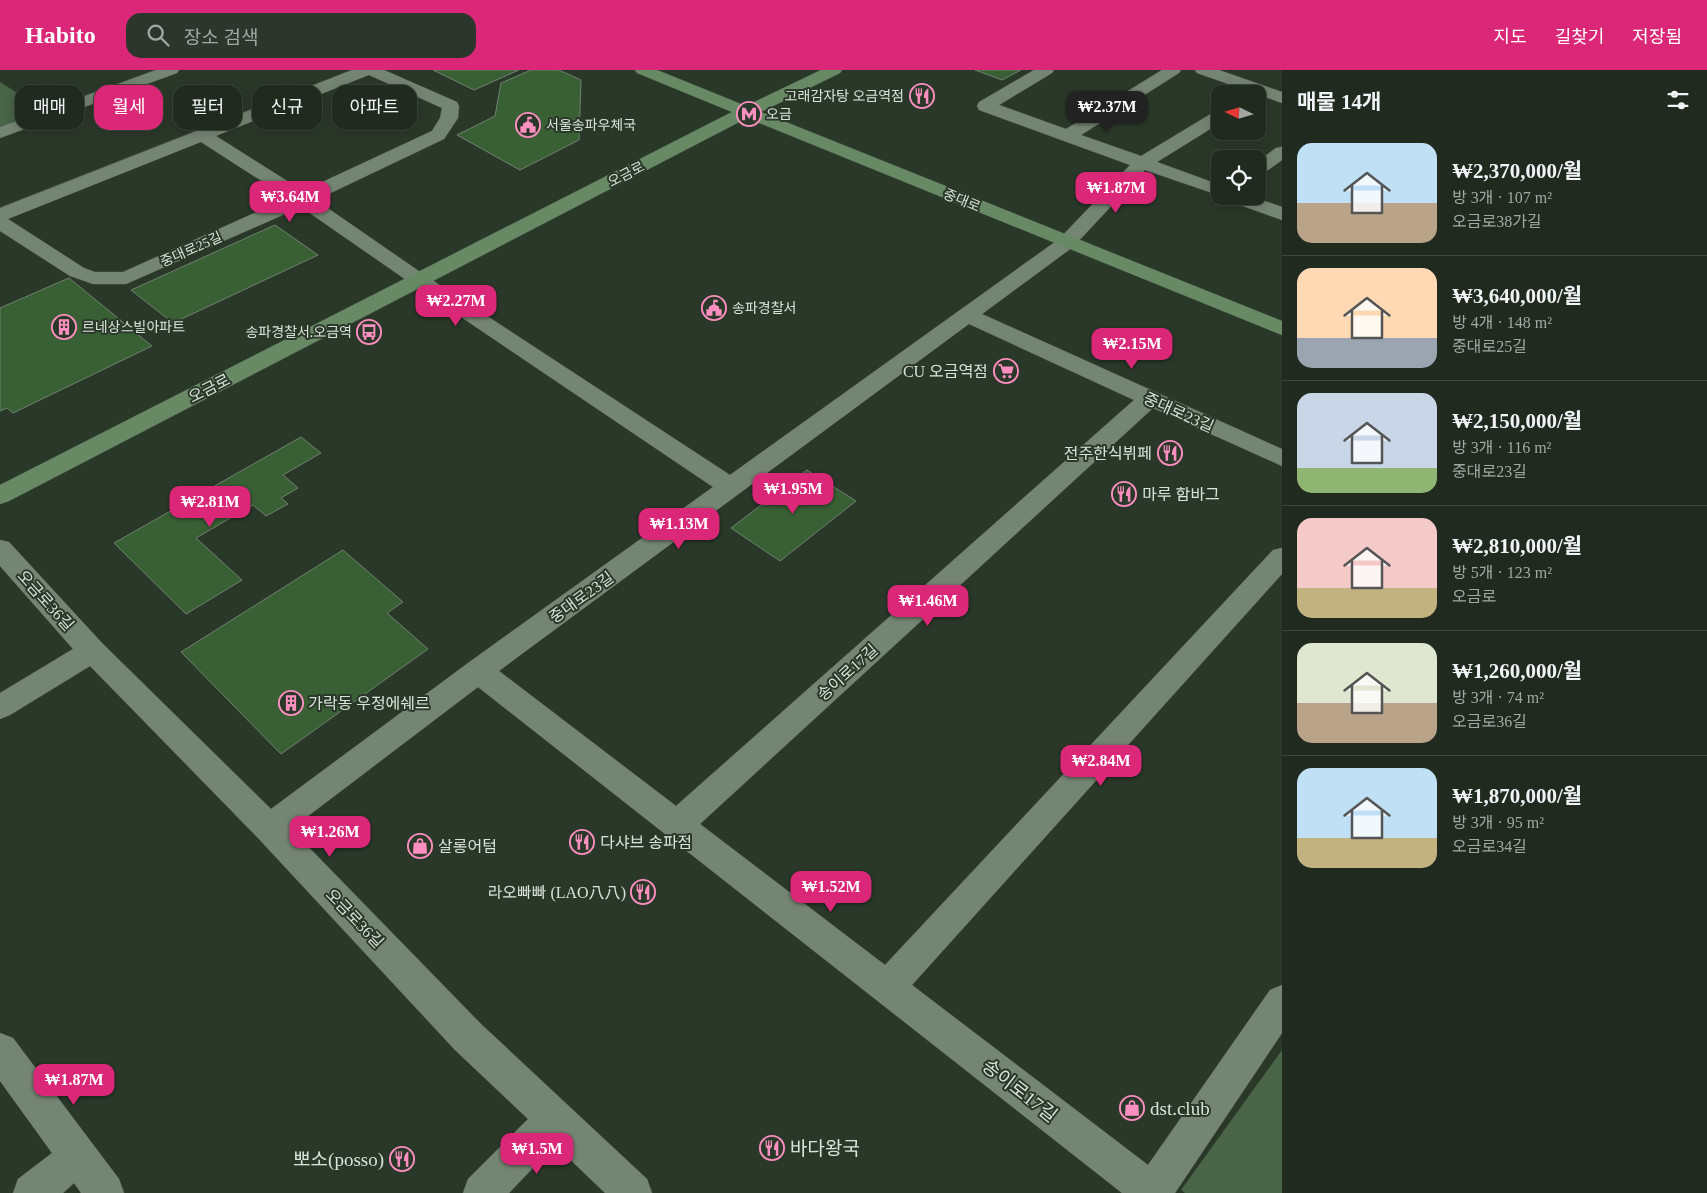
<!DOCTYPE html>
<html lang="ko">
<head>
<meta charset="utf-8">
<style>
  :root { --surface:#202a1f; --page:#2d362c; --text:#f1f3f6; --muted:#a2a7a4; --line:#3d463d; --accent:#db2777 }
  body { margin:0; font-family:"Times New Roman","Noto Sans KR",serif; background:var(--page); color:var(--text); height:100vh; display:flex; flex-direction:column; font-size:19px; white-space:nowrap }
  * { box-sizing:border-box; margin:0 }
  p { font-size:16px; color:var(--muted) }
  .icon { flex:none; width:28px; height:28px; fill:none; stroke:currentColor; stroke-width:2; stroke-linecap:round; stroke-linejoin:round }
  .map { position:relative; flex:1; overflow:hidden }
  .side { display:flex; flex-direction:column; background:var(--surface); width:425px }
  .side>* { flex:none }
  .guide { position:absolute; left:15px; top:15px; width:475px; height:45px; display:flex; gap:10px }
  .needle { width:32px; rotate:275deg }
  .controls { position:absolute; left:1211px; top:15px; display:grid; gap:10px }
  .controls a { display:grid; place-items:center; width:55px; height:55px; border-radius:10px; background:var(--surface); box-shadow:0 2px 12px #0003,0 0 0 1px var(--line); font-size:25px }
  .price { position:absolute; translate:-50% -42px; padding:0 11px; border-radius:10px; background:var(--accent); color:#fff; font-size:16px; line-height:32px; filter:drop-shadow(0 1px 2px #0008) }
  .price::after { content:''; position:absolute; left:50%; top:30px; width:15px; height:11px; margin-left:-8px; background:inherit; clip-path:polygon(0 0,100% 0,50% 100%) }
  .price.selected { background:#222; color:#fff }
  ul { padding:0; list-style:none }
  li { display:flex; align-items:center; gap:15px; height:125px; padding:0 15px }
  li+li { border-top:1px solid var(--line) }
  li span { display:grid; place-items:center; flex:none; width:140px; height:100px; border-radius:15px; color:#555 }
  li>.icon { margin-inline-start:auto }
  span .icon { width:60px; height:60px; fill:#fffc; stroke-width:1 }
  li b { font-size:21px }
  h2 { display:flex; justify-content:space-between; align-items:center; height:60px; padding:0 15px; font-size:21px }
  .tag { padding:0 18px; border-radius:15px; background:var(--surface); box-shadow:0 2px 12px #0003,0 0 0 1px var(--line); font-size:18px; line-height:45px }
  .tag.selected { background:var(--accent); color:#fff }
  header { display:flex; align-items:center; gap:30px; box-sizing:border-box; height:70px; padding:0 25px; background:var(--accent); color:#fff }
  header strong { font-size:24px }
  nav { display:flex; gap:28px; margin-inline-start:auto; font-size:18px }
  .search { width:350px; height:45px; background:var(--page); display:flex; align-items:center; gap:12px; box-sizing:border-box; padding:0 18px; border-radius:15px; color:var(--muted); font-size:19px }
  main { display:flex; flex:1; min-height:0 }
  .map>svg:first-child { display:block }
  .green { fill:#496446 }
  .building { fill:#396035; stroke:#70806e }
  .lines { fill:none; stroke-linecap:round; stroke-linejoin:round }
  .street-casing { stroke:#4a5649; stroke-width:1 }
  .secondary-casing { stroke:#4a5649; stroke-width:1 }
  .street { fill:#758573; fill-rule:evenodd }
  .secondary { fill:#678a64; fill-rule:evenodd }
  .labels { text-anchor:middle; stroke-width:4; stroke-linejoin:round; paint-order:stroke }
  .far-poi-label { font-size:14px; fill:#d9e2d8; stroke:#2a3829; text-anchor:start }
  .far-street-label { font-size:14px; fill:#d9e2d8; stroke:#2a3829 }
  .poi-label { font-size:16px; fill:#d9e2d8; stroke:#2a3829; text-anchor:start }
  .street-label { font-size:16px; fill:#d9e2d8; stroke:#2a3829 }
  .near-street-label { font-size:19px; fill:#d9e2d8; stroke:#2a3829 }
  .near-poi-label { font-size:19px; fill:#d9e2d8; stroke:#2a3829; text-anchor:start }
</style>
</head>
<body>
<header>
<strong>Habito</strong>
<div class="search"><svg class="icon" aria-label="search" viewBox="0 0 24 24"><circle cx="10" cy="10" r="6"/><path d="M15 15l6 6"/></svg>장소 검색</div>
<nav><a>지도</a><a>길찾기</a><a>저장됨</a></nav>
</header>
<main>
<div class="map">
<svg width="1282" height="1123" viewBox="0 0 1282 1123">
  <rect width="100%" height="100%" fill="#2a3829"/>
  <g class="green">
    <path d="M0 12 47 42 0 59Z"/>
    <path d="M1282 980V1123H1185L1181 1120Z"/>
  </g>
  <g class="building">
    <path d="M433 0H519L474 20Z"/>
    <path d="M531 0H559L581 10 579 70 520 100 457 65 495 46 501 13Z"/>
    <path d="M975 0H1021L1002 10Z"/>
    <path d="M275 155 318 185 173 253 131 220Z"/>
    <path d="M69 208 152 276 13 343 7 338 0 341V238Z"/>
    <path d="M301 367 321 383 283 405 298 418 281 428 288 434 266 446 253 435 196 468 242 510 186 544 114 473Z"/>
    <path d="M807 400 856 431 780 491 731 458Z"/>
    <path d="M343 480 403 532 387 543 428 579 281 684 181 582Z"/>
  </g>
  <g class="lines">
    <defs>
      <g id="street">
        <path d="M156 0H179L177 3 0 68V57Z"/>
        <path d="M352 0H384L457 32 459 36 458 48 444 69 316 130 426 206 730 405 1059 169 1130 95 979 40 977 36 979 32 1034 0H1054L1052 3 999 35 1066 59 1162 0H1181L1179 3 1081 65 1141 86 1214 42 1220 41V53L1157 92 1220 115 1221 126 1145 100 1073 177 982 244 1282 379V396L1153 338 700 754 885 895 1273 480 1282 478V504L912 915 1148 1095 1270 920 1282 915V963L1175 1123H1122L478 617 291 759 481 954 647 1109 652 1123H605L555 1075 509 1123H463L468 1109 528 1049 455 980 258 768 90 596 10 645 0 649V623L73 579 0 496V470L9 472 102 573 271 739 468 593 713 417 412 214 301 137 126 214H93L70 206 0 161V138ZM369 5 442 38 440 48 432 61 303 121 216 66ZM201 72 288 128 123 202H95L84 198 8 149ZM969 254 1134 330 676 736 499 601Z"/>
        <path d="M1195 0H1219L1282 22V33L1197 3Z"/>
        <path d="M1282 77V90L1264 103 1258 104V91L1276 78Z"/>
        <path d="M1224 126H1251L1282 137V150L1226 130Z"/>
        <path d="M0 963 13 968 119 1109 124 1123H81L74 1113 63 1123H13L18 1109 52 1083 0 1011Z"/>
      </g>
      <path id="secondary" d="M635 0H657L746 36 821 0H842L840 3 761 42 1282 251V265L747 48 9 431 0 434V415L732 42 637 3Z"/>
    </defs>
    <use href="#street" class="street-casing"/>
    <use href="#secondary" class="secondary-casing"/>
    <use href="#street" class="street"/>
    <use href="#secondary" class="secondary"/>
  </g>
  <defs>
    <symbol id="restaurant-ring" viewBox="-11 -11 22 22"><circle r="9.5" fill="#2a3829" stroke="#fd8ec0" stroke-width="1.5"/><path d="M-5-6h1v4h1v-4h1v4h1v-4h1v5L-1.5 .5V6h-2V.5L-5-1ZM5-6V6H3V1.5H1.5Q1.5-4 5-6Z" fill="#fd8ec0"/></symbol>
    <symbol id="metro-ring" viewBox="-11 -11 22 22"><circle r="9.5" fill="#2a3829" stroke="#fd8ec0" stroke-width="1.5"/><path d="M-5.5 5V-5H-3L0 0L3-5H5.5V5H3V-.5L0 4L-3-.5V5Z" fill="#fd8ec0"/></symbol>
    <symbol id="civic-ring" viewBox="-11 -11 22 22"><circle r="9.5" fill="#2a3829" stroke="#fd8ec0" stroke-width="1.5"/><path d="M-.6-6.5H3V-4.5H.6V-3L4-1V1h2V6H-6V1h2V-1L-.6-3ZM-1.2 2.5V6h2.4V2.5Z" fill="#fd8ec0"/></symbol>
    <symbol id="building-ring" viewBox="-11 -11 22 22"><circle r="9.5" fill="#2a3829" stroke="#fd8ec0" stroke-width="1.5"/><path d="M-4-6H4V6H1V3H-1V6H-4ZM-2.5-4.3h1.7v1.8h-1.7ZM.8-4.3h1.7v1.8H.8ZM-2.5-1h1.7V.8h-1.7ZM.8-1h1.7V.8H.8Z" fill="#fd8ec0"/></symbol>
    <symbol id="bus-ring" viewBox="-11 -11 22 22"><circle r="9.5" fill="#2a3829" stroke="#fd8ec0" stroke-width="1.5"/><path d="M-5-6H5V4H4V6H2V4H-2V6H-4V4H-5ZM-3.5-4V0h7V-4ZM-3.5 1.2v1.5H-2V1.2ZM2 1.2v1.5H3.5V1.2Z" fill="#fd8ec0"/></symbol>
    <symbol id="supermarket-ring" viewBox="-11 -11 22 22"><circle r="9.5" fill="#2a3829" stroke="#fd8ec0" stroke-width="1.5"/><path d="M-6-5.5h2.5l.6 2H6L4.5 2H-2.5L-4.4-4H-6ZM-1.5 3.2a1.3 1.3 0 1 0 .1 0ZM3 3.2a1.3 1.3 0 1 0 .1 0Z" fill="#fd8ec0"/></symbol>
    <symbol id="shop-ring" viewBox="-11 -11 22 22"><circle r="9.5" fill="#2a3829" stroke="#fd8ec0" stroke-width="1.5"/><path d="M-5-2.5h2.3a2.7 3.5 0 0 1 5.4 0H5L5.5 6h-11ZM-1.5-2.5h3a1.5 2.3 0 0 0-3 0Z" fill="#fd8ec0"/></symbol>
  </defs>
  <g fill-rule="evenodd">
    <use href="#restaurant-ring" x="908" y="12" width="28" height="28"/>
    <use href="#metro-ring" x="735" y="30" width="28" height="28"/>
    <use href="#civic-ring" x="514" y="41" width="28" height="28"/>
    <use href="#civic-ring" x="700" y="224" width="28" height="28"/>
    <use href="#building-ring" x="50" y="243" width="28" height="28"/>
    <use href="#bus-ring" x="355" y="248" width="28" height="28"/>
    <use href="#supermarket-ring" x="992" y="287" width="28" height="28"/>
    <use href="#restaurant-ring" x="1156" y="369" width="28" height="28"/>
    <use href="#restaurant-ring" x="1110" y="410" width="28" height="28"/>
    <use href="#building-ring" x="277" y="619" width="28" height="28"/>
    <use href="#restaurant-ring" x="568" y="758" width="28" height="28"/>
    <use href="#shop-ring" x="406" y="762" width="28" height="28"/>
    <use href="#restaurant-ring" x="629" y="808" width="28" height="28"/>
    <use href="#shop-ring" x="1118" y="1024" width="28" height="28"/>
    <use href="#restaurant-ring" x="758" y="1064" width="28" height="28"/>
    <use href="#restaurant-ring" x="388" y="1075" width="28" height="28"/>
  </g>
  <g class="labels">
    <g class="far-poi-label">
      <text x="904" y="31" text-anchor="end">고래감자탕 오금역점</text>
      <text x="766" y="49">오금</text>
      <text x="546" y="60">서울송파우체국</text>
      <text x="732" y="243">송파경찰서</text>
      <text x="82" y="262">르네상스빌아파트</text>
      <text x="352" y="267" text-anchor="end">송파경찰서.오금역</text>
    </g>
    <g class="far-street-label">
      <text transform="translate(626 104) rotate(-27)" y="5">오금로</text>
      <text transform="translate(962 130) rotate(22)" y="5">중대로</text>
      <text transform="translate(191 179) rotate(-24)" y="5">중대로25길</text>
    </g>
    <g class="poi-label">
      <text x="988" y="307" text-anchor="end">CU 오금역점</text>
      <text x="1152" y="389" text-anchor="end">전주한식뷔페</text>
      <text x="1142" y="430">마루 함바그</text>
      <text x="308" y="639">가락동 우정에쉐르</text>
      <text x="600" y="778">다샤브 송파점</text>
      <text x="438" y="782">살롱어텀</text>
      <text x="626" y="828" text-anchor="end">라오빠빠 (LAO八八)</text>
    </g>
    <g class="street-label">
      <text transform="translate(209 318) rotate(-27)" y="6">오금로</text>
      <text transform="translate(1179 342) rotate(24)" y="6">중대로23길</text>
      <text transform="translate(581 527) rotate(-36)" y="6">중대로23길</text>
      <text transform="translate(46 530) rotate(48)" y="6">오금로36길</text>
      <text transform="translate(847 602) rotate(-42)" y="6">송이로17길</text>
      <text transform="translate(355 848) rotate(46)" y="6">오금로36길</text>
    </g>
    <g class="near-street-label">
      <text transform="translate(1020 1020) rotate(38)" y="7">송이로17길</text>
    </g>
    <g class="near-poi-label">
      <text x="1150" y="1045">dst.club</text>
      <text x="790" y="1085">바다왕국</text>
      <text x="384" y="1096" text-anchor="end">뽀소(posso)</text>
    </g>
  </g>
</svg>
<div class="controls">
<a><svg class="needle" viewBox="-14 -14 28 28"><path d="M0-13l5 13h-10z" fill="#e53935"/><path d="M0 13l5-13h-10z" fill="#a2a7a4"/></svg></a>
<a><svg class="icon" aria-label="locate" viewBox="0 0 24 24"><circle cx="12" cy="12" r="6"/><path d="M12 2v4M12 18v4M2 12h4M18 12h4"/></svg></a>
</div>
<b class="price selected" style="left:1107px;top:63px">₩2.37M</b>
<b class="price" style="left:1116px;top:144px">₩1.87M</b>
<b class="price" style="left:290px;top:153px">₩3.64M</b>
<b class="price" style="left:456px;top:257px">₩2.27M</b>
<b class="price" style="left:1132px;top:300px">₩2.15M</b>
<b class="price" style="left:793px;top:445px">₩1.95M</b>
<b class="price" style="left:210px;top:458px">₩2.81M</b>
<b class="price" style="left:679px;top:480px">₩1.13M</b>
<b class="price" style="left:928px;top:557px">₩1.46M</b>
<b class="price" style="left:1101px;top:717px">₩2.84M</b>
<b class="price" style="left:330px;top:788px">₩1.26M</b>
<b class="price" style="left:831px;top:843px">₩1.52M</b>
<b class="price" style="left:74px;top:1036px">₩1.87M</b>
<b class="price" style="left:537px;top:1105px">₩1.5M</b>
<div class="guide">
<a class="tag">매매</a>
<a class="tag selected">월세</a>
<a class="tag">필터</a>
<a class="tag">신규</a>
<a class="tag">아파트</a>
</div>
</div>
<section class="side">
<h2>매물 14개<svg class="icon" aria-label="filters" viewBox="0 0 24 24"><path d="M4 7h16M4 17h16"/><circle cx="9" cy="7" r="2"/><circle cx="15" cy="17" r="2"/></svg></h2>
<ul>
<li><span style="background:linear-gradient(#bfe0f5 60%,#b9a48a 0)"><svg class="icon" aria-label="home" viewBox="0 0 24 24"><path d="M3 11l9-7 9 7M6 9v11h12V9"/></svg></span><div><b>₩2,370,000/월</b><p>방 3개 · 107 m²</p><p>오금로38가길</p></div></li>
<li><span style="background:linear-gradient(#ffd9b3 70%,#9aa5b1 0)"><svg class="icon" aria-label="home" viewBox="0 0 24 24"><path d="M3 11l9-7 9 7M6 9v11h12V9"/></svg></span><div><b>₩3,640,000/월</b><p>방 4개 · 148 m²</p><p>중대로25길</p></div></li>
<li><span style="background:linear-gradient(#c9d6e8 75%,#8fb573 0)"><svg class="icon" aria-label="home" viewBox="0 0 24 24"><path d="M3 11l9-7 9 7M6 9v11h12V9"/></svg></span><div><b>₩2,150,000/월</b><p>방 3개 · 116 m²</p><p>중대로23길</p></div></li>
<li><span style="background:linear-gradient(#f6c9c9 70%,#c2b280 0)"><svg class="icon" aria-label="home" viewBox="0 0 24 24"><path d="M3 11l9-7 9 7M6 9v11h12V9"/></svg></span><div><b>₩2,810,000/월</b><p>방 5개 · 123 m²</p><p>오금로</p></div></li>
<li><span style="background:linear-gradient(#dfe7d0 60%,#b9a48a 0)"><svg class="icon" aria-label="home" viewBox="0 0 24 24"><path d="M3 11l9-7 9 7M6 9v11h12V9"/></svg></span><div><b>₩1,260,000/월</b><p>방 3개 · 74 m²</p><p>오금로36길</p></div></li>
<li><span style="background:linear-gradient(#bfe0f5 70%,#c2b280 0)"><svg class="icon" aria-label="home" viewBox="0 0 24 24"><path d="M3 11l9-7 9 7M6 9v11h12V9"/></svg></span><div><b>₩1,870,000/월</b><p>방 3개 · 95 m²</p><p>오금로34길</p></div></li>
</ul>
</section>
</main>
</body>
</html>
